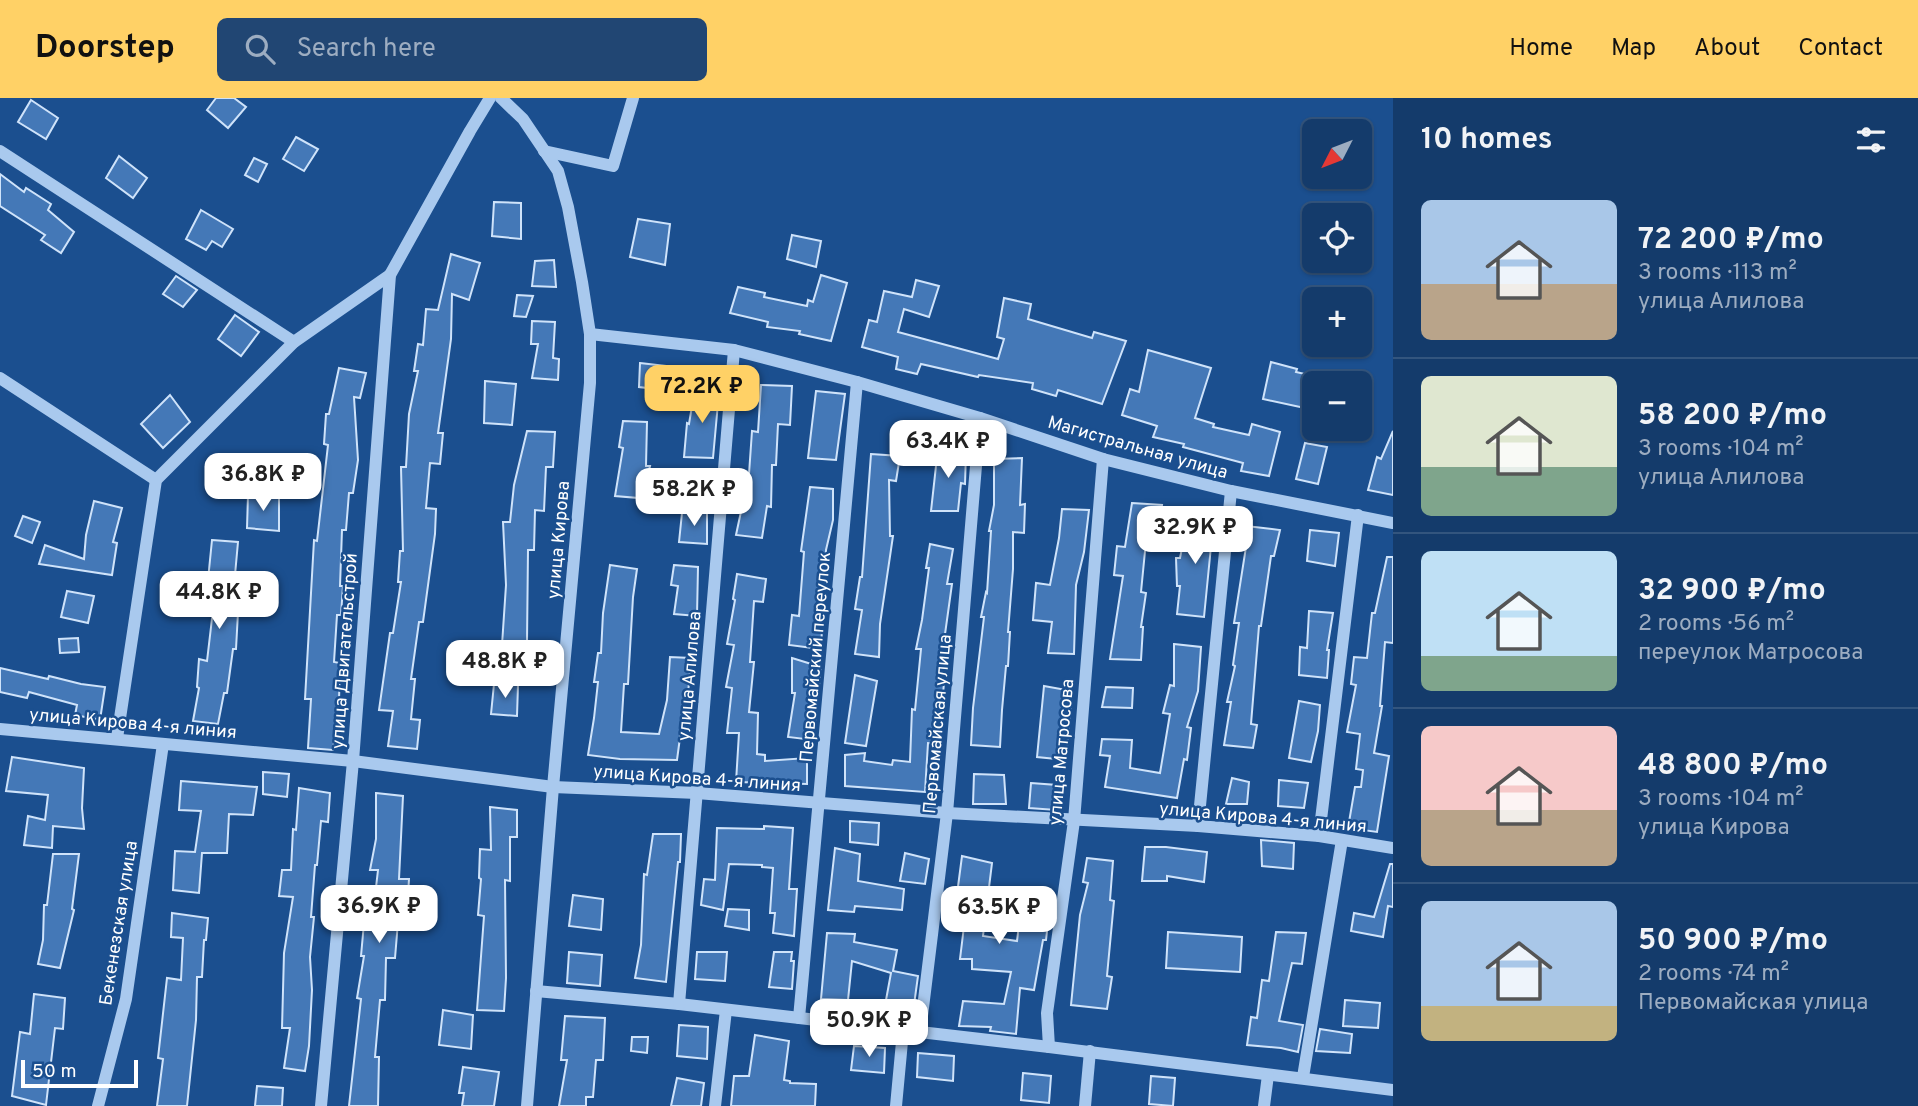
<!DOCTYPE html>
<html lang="en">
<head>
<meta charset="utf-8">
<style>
  :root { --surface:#143b6b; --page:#214673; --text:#f1f3f6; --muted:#9dadc1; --line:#33557e; --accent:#ffd166 }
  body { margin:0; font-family:Overpass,sans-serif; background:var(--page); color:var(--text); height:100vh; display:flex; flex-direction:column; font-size:26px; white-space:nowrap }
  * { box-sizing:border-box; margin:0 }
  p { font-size:23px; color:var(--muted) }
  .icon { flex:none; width:38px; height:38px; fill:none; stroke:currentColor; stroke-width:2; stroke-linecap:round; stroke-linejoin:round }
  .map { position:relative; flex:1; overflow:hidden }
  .side { display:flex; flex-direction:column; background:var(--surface); width:525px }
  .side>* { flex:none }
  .needle { width:46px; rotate:228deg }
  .buttons { position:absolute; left:1302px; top:21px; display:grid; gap:14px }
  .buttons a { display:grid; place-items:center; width:70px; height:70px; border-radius:10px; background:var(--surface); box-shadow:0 2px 5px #0004,0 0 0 2px var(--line); font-size:35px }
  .scale { position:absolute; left:21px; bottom:18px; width:117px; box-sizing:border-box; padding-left:7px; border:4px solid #fff; border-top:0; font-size:19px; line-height:24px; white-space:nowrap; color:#fff; -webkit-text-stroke:5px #1b4f8f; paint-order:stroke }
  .price { position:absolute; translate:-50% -60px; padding:0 16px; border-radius:14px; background:#fff; color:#222; font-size:23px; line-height:46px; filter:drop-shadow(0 2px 4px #0008) }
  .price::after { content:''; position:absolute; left:50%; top:42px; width:21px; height:16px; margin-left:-10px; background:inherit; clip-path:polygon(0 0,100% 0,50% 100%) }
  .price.active { background:var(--accent); color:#111 }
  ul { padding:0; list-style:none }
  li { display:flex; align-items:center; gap:21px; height:175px; padding:0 28px }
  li+li { border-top:2px solid var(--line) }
  li span { display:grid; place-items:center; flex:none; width:196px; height:140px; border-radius:10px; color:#555 }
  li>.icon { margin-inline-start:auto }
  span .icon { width:84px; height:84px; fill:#fffc; stroke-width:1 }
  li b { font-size:30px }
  h2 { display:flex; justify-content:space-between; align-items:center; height:84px; padding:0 28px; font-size:30px }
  header { display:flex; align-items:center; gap:42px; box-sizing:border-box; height:98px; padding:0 35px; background:var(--accent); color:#111 }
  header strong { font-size:33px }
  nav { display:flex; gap:38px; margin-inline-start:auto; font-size:24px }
  .search { width:490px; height:63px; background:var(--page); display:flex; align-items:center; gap:18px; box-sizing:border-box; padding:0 24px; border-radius:10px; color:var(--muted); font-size:26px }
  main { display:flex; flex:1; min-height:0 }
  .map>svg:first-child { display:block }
  .building { fill:#4478b7; stroke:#cfe3fa; stroke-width:2 }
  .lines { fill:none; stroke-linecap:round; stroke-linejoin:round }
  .minor { stroke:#a9c9ee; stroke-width:12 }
  .labels { text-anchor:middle; stroke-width:5; stroke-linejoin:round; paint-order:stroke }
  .street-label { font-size:18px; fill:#fff; stroke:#1b4f8f }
</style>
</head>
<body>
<header>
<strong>Doorstep</strong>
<div class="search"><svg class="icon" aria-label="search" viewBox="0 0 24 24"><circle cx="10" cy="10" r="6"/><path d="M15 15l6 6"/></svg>Search here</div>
<nav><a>Home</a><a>Map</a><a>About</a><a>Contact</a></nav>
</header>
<main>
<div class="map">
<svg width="1393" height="1008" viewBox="0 0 1393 1008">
  <rect width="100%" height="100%" fill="#1b4f8f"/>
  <g class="building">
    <path d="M216 0H234L246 9 228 30 207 12Z"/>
    <path d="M31 2 58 20 46 41 18 24Z"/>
    <path d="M296 39 318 51 304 73 283 61Z"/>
    <path d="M119 58 147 80 133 100 106 80Z"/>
    <path d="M254 60 267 66 258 84 245 77Z"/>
    <path d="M0 76 24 94 26 90 51 106 48 112 74 134 61 155 41 142 45 137 0 108Z"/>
    <path d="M494 104 521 105V141L492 138Z"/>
    <path d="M201 112 233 131 222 149 212 143 206 152 186 141Z"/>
    <path d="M638 121 670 126 665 167 630 159Z"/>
    <path d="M792 137 821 143 816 169 787 161Z"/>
    <path d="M451 156 480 165 469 202 452 196 451 241 438 335H443L440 366 430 365 426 410 436 411 435 436 423 524H419L411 581H415L411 621 420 622 417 651 388 648 393 613 379 612 390 535H393L401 484H398L400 453H403L401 369H406L409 316 418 273H414L418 246 423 247 426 211 438 212Z"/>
    <path d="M554 162 556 189 532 188 535 163Z"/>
    <path d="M821 177 847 185 831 243 799 236 800 233 767 229 768 224 730 215 738 189 765 195 764 199 807 208 808 202 813 204Z"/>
    <path d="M176 178 197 192 183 209 163 196Z"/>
    <path d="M916 182 939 188 929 219 904 211 898 234 998 261 1004 241 997 239 1004 200 1031 206 1028 221 1092 240 1094 234 1126 243 1102 306 1058 292 1056 298 1032 291 1033 285 979 277 978 279 921 266 917 276 896 271 898 259 862 249 869 222 877 224 884 193 912 199Z"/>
    <path d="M517 197 533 198 526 219 514 218Z"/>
    <path d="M235 217 259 234 241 258 218 241Z"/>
    <path d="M532 223 555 224 553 260 559 261 558 282 532 280 538 246H531Z"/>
    <path d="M1148 252 1211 270 1195 320 1214 326 1213 329 1249 337 1252 326 1280 334 1269 378 1241 373 1243 365 1183 349 1184 346 1153 339 1157 328 1122 317 1130 291 1139 294Z"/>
    <path d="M1271 264 1297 271 1296 274 1314 278V312L1263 301Z"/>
    <path d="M640 265 674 269 672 293 639 289Z"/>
    <path d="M339 270 366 275 360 300 354 299 358 362 353 395H349L346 432H342L340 488H343L341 517H337L334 564 340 565 339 603 333 652 308 650 311 601H305L314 442 317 443 328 347 324 346 326 316H329Z"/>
    <path d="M485 283 516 286 512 327 484 325Z"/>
    <path d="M761 287 792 288 790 327 778 326 776 367H772L771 409 767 408 762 440 736 437 749 376 752 333 758 334Z"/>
    <path d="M695 290 719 294 713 360 684 359 687 325 689 326Z"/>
    <path d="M816 293 845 296 836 362 808 360Z"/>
    <path d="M170 297 190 324 163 350 141 326Z"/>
    <path d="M623 323 647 324 646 368H650L649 372 690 374 688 411H662V402L615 398 623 350 619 349Z"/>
    <path d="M527 333 555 334 553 369H546L544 413 535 412 534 452H528L527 544 532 545 530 563 501 562 506 487 503 424H510L514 387Z"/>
    <path d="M1393 333V397L1368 392 1377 359 1381 361Z"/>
    <path d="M1305 345 1327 349 1318 386 1296 381Z"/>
    <path d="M938 350 966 355 965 386 961 385 958 413H931Z"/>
    <path d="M871 356 900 358 896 383 889 382 890 438H893L880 526 879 559 855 556 862 512 855 511 860 479H862Z"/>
    <path d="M1022 360 1020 407 1025 406 1024 435 1013 434V471L1008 534H1010L1008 568H1006L1002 612 1000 649 971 647 973 610 984 519H981L986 494 987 495 991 433H989L994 407V361Z"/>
    <path d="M810 389 833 391V422L826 452 821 551 789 547 792 517 799 518 804 454 801 453Z"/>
    <path d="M248 397 279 400V433L247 430Z"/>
    <path d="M94 403 122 410 113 444 117 445 112 477 39 466 45 447 84 461 86 437Z"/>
    <path d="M1132 405 1162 407 1156 444 1146 443 1141 494 1146 495 1141 529H1143L1141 562 1110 561 1123 478 1114 477 1117 448 1125 449Z"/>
    <path d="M1062 411 1089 412 1084 454 1076 487 1074 556 1048 555 1052 524 1033 522 1036 485 1050 487 1059 440Z"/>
    <path d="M682 415H707V446L679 444Z"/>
    <path d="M1189 416 1214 418 1204 519 1177 516 1180 488H1177L1176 460H1180Z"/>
    <path d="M23 418 40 424 32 445 15 438Z"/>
    <path d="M1246 428 1280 432 1274 458H1271L1261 528H1259L1251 626 1257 627 1253 650 1224 647 1231 604H1227L1235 568 1233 567 1239 525H1234L1246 449Z"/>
    <path d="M1310 432 1339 435 1335 468 1307 463Z"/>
    <path d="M212 442 238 444 235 477 240 478 236 551H233L227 595H224L218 626 193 623 199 590 197 589 199 561 207 563 213 512H205Z"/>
    <path d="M930 446 953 451 947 486H952L940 572H945L939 646 928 645 925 694 845 688V657L865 655 864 663 892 667 893 662 910 664 912 611 915 612 921 551H916L922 522 929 470H926Z"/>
    <path d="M1387 459H1393V545L1385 544 1380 608H1382L1374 655 1389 658 1377 734 1348 730 1355 689H1361L1363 672 1356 671 1360 636 1347 634 1356 587 1351 586 1354 559 1367 560 1372 515H1375Z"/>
    <path d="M610 467 637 471 633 499 628 586H624L621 634 659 636 667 602 670 559 691 560 685 632H681L677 662 620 661 588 657 594 620 598 584H594L598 555H601L603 515Z"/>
    <path d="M674 467 698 469 697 518 674 516 678 488 671 487Z"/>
    <path d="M737 476 766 481 763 504 754 503 750 564H754L749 614 758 615 757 656 765 657V663L807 660V686L736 684 739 635H727L732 590 726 589 734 547 727 546 735 502 733 501Z"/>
    <path d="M67 493 94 498 88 525 61 519Z"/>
    <path d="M1309 513 1333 515 1327 552H1329L1327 580 1299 577 1300 549 1307 550Z"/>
    <path d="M78 540 79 554 60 555 59 541Z"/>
    <path d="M1174 546 1201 549 1198 593 1187 629 1191 630 1187 662 1184 661 1177 700 1105 689 1110 658 1100 657 1102 641 1132 642 1130 670 1160 675 1170 616 1163 615 1170 587 1174 588Z"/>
    <path d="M792 560 821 569 813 642 788 639 795 595H792Z"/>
    <path d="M0 570 48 581 49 578 81 586 105 589 100 622 75 617 77 607 29 594 27 600 0 594Z"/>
    <path d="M855 577 877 583 866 648 845 645Z"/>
    <path d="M494 586 518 587 517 618 491 616Z"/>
    <path d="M1044 588 1072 593 1066 662 1037 659Z"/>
    <path d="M1106 589 1133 590 1132 610 1102 609Z"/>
    <path d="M1299 603 1320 607 1318 633 1311 664 1289 660Z"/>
    <path d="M12 659 84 670 82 710 84 731 53 728 52 750 24 747 28 718 45 722 48 697 6 693Z"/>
    <path d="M263 674 289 676 287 699 263 696Z"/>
    <path d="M974 676 1004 677 1006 706H973Z"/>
    <path d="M1232 680 1249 684 1247 706H1226Z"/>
    <path d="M1279 682 1308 685 1304 710 1278 708Z"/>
    <path d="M181 683 257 689 253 717 229 716 227 755H202L199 795 173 792 175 753 195 754 201 713 179 712Z"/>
    <path d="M1031 685 1057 687 1056 712 1029 710Z"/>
    <path d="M299 690 330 695 328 724 321 723 317 767H315L311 819H314L310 859 312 892 309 948 305 973 284 970 290 930H282L284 855 293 799 279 798 282 772H291L293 731 296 732Z"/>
    <path d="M376 695 403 698 399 781H409L407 813 399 812 395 860H386L385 902H380L375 959H379L378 1008H349L361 901 357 900 364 858H361L365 814 373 815 378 772H370L376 741Z"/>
    <path d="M490 709 517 712V739H510V783L505 782 506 880 504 913 477 912 484 818 478 817 481 781 479 780 480 751 491 752Z"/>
    <path d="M850 723 879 725 878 747 850 744Z"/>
    <path d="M764 728 793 730 789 791H797L794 838 773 835 775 815H770L773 770 762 769V767L729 766 723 812 701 807 704 781 715 782 717 730 764 731Z"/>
    <path d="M653 736H681L680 764H678L666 884 635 880 641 847 644 776 647 777Z"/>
    <path d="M1261 742 1294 745 1293 771 1262 768Z"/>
    <path d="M1145 749H1166L1207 754 1204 784 1167 778V783H1142Z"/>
    <path d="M835 750 860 756 858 783 904 791 902 812 855 808 854 814 828 812Z"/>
    <path d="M905 755 929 761 925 786 900 783Z"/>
    <path d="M53 756H79L72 811 74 812 60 870 38 866 43 842 44 807H47Z"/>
    <path d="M962 758 992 765 983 838 1017 843 1023 794 1051 798 1046 842H1043L1034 892 1020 890 1016 936 990 933 991 929 959 928 963 903 1004 906 1011 874 972 871V861H960L965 820 954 819Z"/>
    <path d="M1087 760 1113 763 1110 802 1114 803 1107 878 1112 879 1107 911 1071 907 1080 817 1088 785 1083 784Z"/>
    <path d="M1390 766H1393V809L1388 808 1383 839 1351 833 1354 815 1374 819Z"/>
    <path d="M573 797 603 801 601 832 569 828Z"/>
    <path d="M728 811 749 812V832L725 828Z"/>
    <path d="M172 815 208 820 206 842H204L202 879H197L196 922 187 1008H157L163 961 158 960 167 880 181 882 183 840 171 839Z"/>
    <path d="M1168 834 1242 839 1240 874 1166 870Z"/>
    <path d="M1276 834 1306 835 1302 866 1292 865 1279 923 1303 927 1298 954 1281 950 1247 947 1251 919 1257 920 1262 882 1269 883Z"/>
    <path d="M827 835 855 836 854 844 897 852 893 873 918 878 914 907 886 902 891 875 852 863 848 902 821 901Z"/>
    <path d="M569 854 602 857 600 888 567 885Z"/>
    <path d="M697 854H727L725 883 695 881Z"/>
    <path d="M774 854H792L791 863H794L792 891 769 889Z"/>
    <path d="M34 896 65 900 63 931 55 930 46 1007 12 998 20 934 30 936Z"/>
    <path d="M1345 902 1380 905 1378 930 1343 928Z"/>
    <path d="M443 912 473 917 471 951 439 947Z"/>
    <path d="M565 918 605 920 603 962H596L593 999H586V1008H559L567 962H561Z"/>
    <path d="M679 927 708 929 707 961 677 958Z"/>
    <path d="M1320 931 1352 936 1350 955 1316 953Z"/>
    <path d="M755 937 789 943 784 982 790 983V985L816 986 815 1008H731L734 978H749Z"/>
    <path d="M632 939H648L647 955 631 953Z"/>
    <path d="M854 948 885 950 884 975 851 972Z"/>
    <path d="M918 955 954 958 953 983 917 979Z"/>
    <path d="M463 969 499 974 494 1008H462L464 995H459Z"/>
    <path d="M1023 975 1051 978 1049 1005 1021 1002Z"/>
    <path d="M1151 978 1175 980 1173 1008 1149 1006Z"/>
    <path d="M677 980 704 985 701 1008H671Z"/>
    <path d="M257 988 283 990 282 1008H255Z"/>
  </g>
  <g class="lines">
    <g class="minor">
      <path d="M501 0 523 21 558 73 568 109 582 184 590 236V285L553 689 527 1008"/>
      <path d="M0 53 294 244"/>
      <path d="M544 53 613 68 633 0"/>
      <path d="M590 236 734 252 857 284 980 320 1103 361 1231 393 1393 425"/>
      <path d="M0 280 156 382"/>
      <path d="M0 631 353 663 553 689 697 695 947 715 1198 728 1319 738 1393 750"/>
      <path d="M117 640 156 382 294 244 390 177"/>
      <path d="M1198 728 1231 393"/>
      <path d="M1319 738 1358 417"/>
      <path d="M536 893 679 906 1049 949 1393 992"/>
      <path d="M679 906 734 252"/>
      <path d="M799 920 857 284"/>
      <path d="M920 934 947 715 980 320"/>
      <path d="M1049 949 1047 915 1074 723 1103 361"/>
      <path d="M1303 979 1342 742"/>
      <path d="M98 1008 126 901 163 646"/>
      <path d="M321 1008 353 663 390 177 470 33 490 0"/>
      <path d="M715 1008 726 912"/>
      <path d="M896 1008 903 933"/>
      <path d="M1085 1008 1090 953"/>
      <path d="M1264 1008 1268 977"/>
    </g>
  </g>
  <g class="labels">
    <g class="street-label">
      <text transform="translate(1138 349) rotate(16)" y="6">Магистральная улица</text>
      <text transform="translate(558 442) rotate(-85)" y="6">улица Кирова</text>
      <text transform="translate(344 553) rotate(-86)" y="6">улица Двигательстрой</text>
      <text transform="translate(815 559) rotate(-85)" y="6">Первомайский переулок</text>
      <text transform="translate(689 578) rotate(-85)" y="6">улица Алилова</text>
      <text transform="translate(133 625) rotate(5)" y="6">улица Кирова 4-я линия</text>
      <text transform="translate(937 626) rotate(-85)" y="6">Первомайская улица</text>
      <text transform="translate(1061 654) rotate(-85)" y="6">улица Матросова</text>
      <text transform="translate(697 680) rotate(4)" y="6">улица Кирова 4-я линия</text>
      <text transform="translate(1263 719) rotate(5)" y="6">улица Кирова 4-я линия</text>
      <text transform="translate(118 825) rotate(-81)" y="6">Бекенезская улица</text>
    </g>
  </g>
</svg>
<div class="buttons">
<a><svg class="needle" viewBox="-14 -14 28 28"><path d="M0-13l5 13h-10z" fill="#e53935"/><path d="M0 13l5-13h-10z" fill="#9dadc1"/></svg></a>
<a><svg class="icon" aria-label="locate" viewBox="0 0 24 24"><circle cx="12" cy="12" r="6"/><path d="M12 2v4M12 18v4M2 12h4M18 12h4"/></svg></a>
<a>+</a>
<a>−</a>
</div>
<div class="scale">50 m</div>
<b class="price active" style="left:702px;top:327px">72.2K ₽</b>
<b class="price" style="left:948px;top:382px">63.4K ₽</b>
<b class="price" style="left:263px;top:415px">36.8K ₽</b>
<b class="price" style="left:694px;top:430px">58.2K ₽</b>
<b class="price" style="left:1195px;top:468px">32.9K ₽</b>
<b class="price" style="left:219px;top:533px">44.8K ₽</b>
<b class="price" style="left:505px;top:602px">48.8K ₽</b>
<b class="price" style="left:379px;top:847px">36.9K ₽</b>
<b class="price" style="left:999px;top:848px">63.5K ₽</b>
<b class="price" style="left:869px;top:961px">50.9K ₽</b>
</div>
<section class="side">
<h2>10 homes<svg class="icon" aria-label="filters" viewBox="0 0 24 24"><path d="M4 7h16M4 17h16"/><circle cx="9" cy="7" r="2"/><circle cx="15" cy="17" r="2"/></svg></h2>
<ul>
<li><span style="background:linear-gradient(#a9c7e8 60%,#b9a48a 0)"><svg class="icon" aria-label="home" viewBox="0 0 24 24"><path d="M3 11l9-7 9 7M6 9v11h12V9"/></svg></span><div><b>72 200 ₽/mo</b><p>3 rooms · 113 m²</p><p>улица Алилова</p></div></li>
<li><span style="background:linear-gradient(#dfe7d0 65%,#7fa58c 0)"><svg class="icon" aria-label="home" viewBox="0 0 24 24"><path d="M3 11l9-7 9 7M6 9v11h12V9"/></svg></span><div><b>58 200 ₽/mo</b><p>3 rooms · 104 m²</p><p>улица Алилова</p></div></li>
<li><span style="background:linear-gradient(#bfe0f5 75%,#7fa58c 0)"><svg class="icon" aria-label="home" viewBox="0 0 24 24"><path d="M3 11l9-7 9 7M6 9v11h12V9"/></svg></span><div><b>32 900 ₽/mo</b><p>2 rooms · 56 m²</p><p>переулок Матросова</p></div></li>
<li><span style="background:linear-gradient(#f6c9c9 60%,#b9a48a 0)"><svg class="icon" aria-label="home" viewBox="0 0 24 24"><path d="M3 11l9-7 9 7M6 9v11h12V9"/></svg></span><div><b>48 800 ₽/mo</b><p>3 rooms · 104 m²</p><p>улица Кирова</p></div></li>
<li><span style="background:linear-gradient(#a9c7e8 75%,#c2b280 0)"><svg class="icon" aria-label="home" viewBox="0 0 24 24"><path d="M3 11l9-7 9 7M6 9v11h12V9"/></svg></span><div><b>50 900 ₽/mo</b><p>2 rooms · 74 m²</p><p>Первомайская улица</p></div></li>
</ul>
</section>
</main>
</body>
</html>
